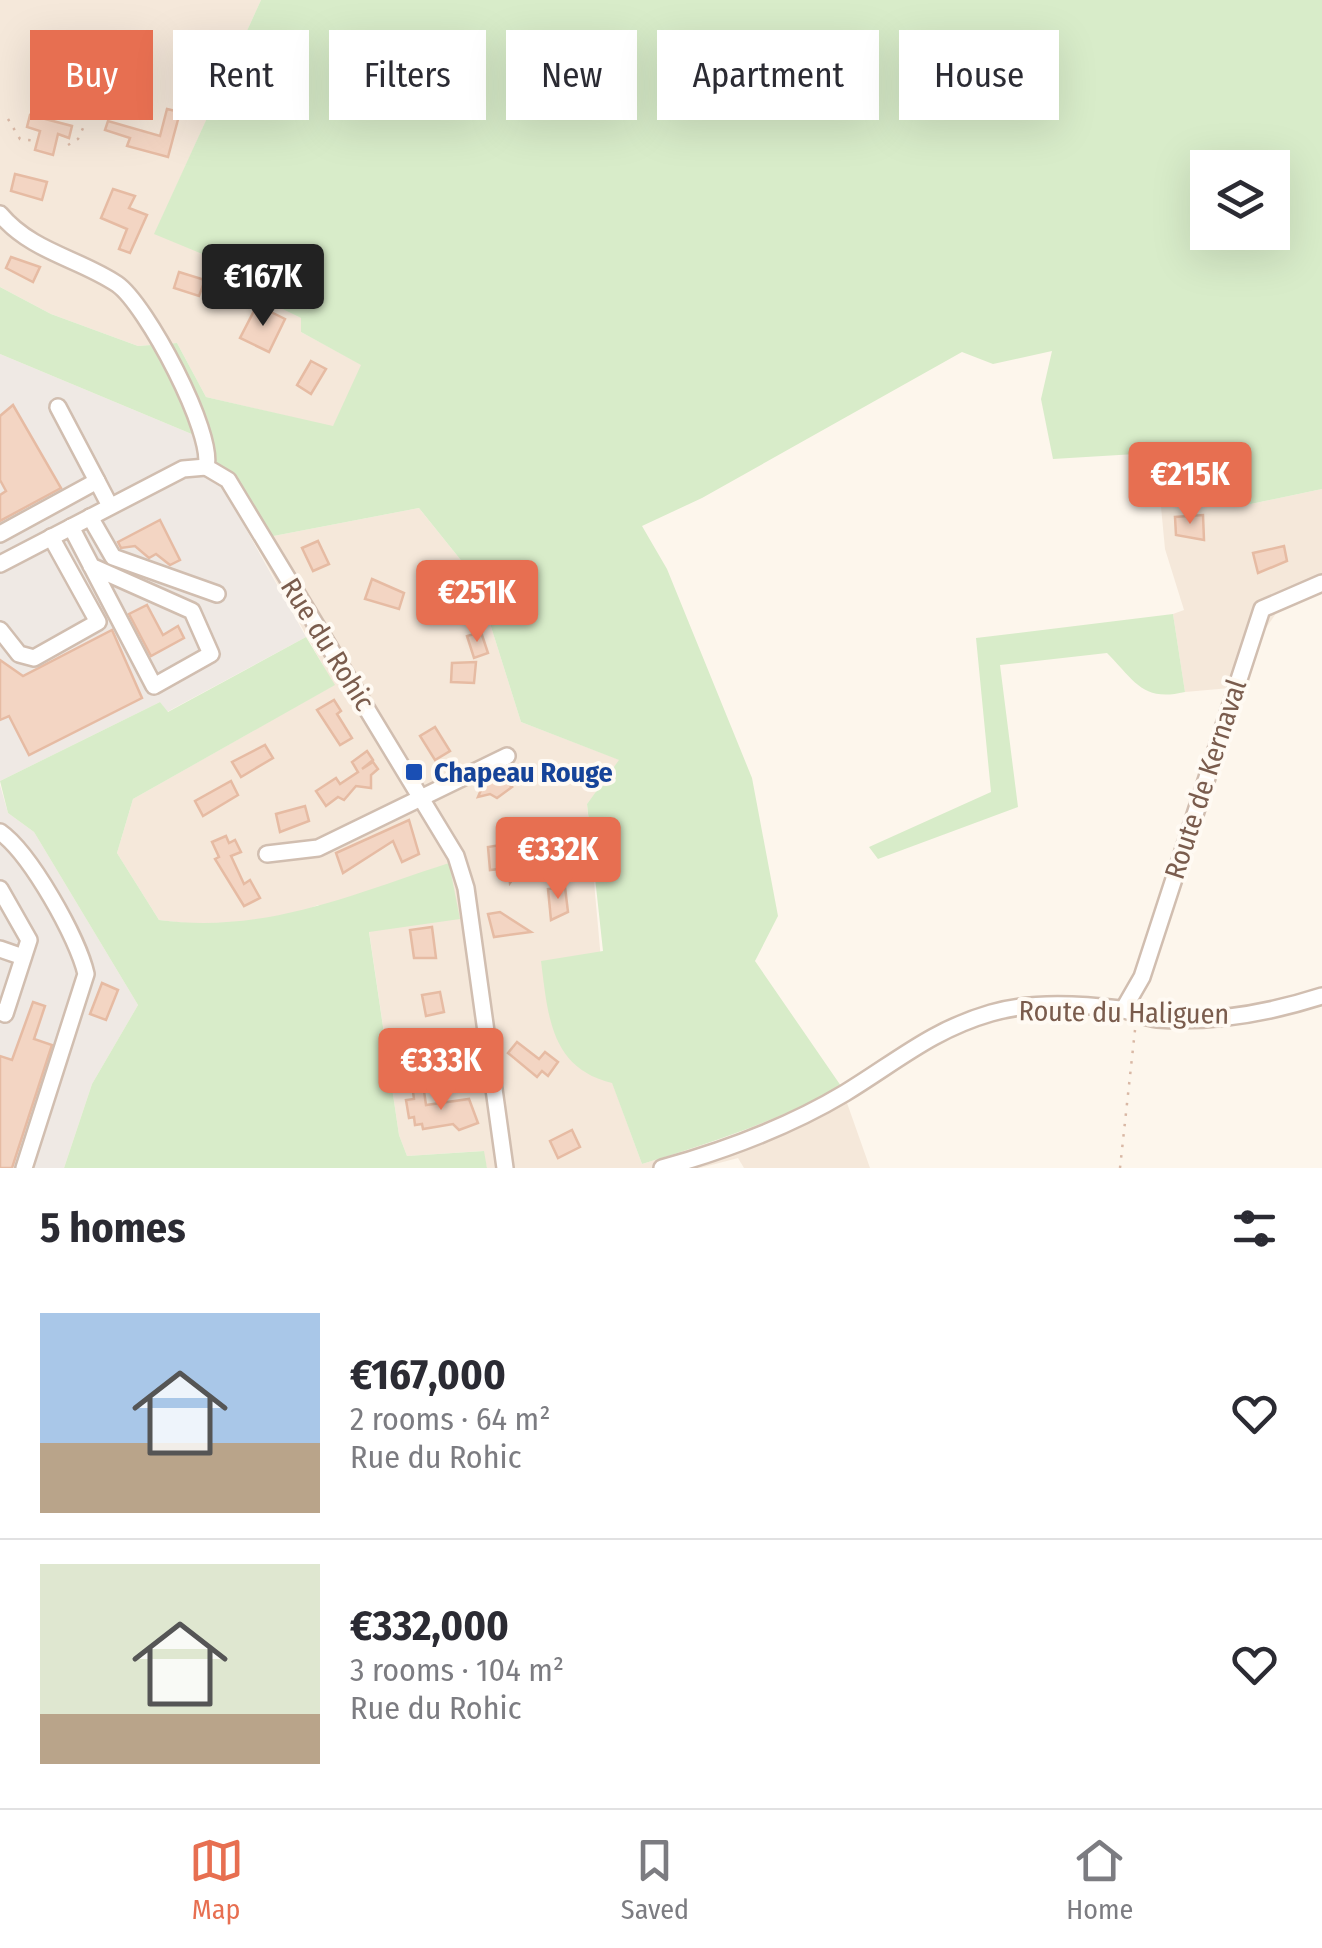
<!DOCTYPE html>
<html lang="en">
<head>
<meta charset="utf-8">
<style>
  :root { --surface:#fff; --page:#f2f2f3; --text:#2b2b33; --muted:#7c7c81; --line:#e1e1e2; --accent:#e76f51 }
  body { margin:0; font-family:"Fira Sans Condensed",sans-serif; background:var(--page); color:var(--text); height:100vh; display:flex; flex-direction:column; font-size:38px; white-space:nowrap }
  * { box-sizing:border-box; margin:0 }
  p { font-size:32px; color:var(--muted) }
  .icon { flex:none; width:55px; height:55px; fill:none; stroke:currentColor; stroke-width:2; stroke-linecap:round; stroke-linejoin:round }
  .map { position:relative; height:1168px; overflow:hidden }
  .drawer { display:flex; flex-direction:column; background:var(--surface); flex:1 }
  .drawer>* { flex:none }
  .top-card { position:absolute; left:30px; top:30px; width:1262px; height:90px; display:flex; gap:20px }
  .controls { position:absolute; left:1190px; top:150px; display:grid; gap:20px }
  .controls a { display:grid; place-items:center; width:100px; height:100px; border-radius:0px; background:var(--surface); box-shadow:0 10px 40px #0002; font-size:50px }
  .price { position:absolute; translate:-50% -85px; padding:0 22px; border-radius:10px; background:var(--accent); color:#fff; font-size:32px; line-height:65px; filter:drop-shadow(0 2px 5px #0008) }
  .price::after { content:''; position:absolute; left:50%; top:60px; width:30px; height:22px; margin-left:-15px; background:inherit; clip-path:polygon(0 0,100% 0,50% 100%) }
  .price.on { background:#222; color:#fff }
  ul { padding:0; list-style:none }
  li { display:flex; align-items:center; gap:30px; height:250px; padding:0 40px }
  li+li { border-top:2px solid var(--line) }
  li span { display:grid; place-items:center; flex:none; width:280px; height:200px; border-radius:0px; color:#555 }
  li>.icon { margin-inline-start:auto }
  span .icon { width:120px; height:120px; fill:#fffc; stroke-width:1 }
  li b { font-size:42px }
  h2 { display:flex; justify-content:space-between; align-items:center; height:120px; padding:0 40px; font-size:42px }
  .chip { padding:0 35px; border-radius:0px; background:var(--surface); box-shadow:0 10px 40px #0002; font-size:35px; line-height:90px }
  .chip.on { background:var(--accent); color:#fff }
  .tabs { display:flex; justify-content:space-around; align-items:center; height:140px; border-top:2px solid var(--line); background:var(--surface); font-size:28px; color:var(--muted) }
  .tabs a { display:grid; justify-items:center; gap:5px }
  .tabs .on { color:var(--accent) }
  .map>svg:first-child { display:block }
  .residential { fill:#f5e8da }
  .industrial { fill:#efe9e4 }
  .green { fill:#d8ecc9; fill-rule:evenodd }
  .building { fill:#f3d5c3; stroke:#e6bba3; stroke-width:2.5 }
  .lines { fill:none; stroke-linecap:round; stroke-linejoin:round }
  .minor-casing { stroke:#d1beb0; stroke-width:20 }
  .path { stroke:#d9b8a5; stroke-width:2.5; stroke-dasharray:2.5 8; stroke-linecap:butt }
  .minor { stroke:#fff; stroke-width:15 }
  .transit-dot { fill:#1a4fb4; stroke:#fffaf3; stroke-width:4 }
  .labels { text-anchor:middle; stroke-width:8; stroke-linejoin:round; paint-order:stroke }
  .street-label { font-size:28px; fill:#7a5c4d; stroke:#fffaf3 }
  .transit-label { font-size:28px; font-weight:bold; fill:#164399; stroke:#fffaf3; text-anchor:start }
</style>
</head>
<body>
<div class="map">
<svg width="1322" height="1168" viewBox="0 0 1322 1168">
  <rect width="100%" height="100%" fill="#fdf6ec"/>
  <g class="residential">
    <path d="M0 0H261L155 233 230 265 228 282 301 318V332L362 365 333 427 206 397 177 343 138 346 51 314 0 287Z"/>
    <path d="M1227 483 1241 506 1322 489V590L1277 612 1255 644 1241 687 1185 692 1173 614 1184 610 1165 549 1160 496Z"/>
    <path d="M419 508 476 579 521 722 620 760 587 804 612 1082 642 1164 732 1136 841 1086 870 1168H744L738 1158 700 1168H487L483 1151 407 1156 399 1135 369 931 318 905 289 917 211 926 159 920 117 853 133 799 334 685 253 540Z"/>
  </g>
  <g class="industrial">
    <path d="M0 354 194 435 306 637 167 712 160 702 0 781Z"/>
    <path d="M0 785 8 813 34 832 138 1005 92 1084 64 1168H0Z"/>
  </g>
  <g class="green">
    <path d="M261 0H1322V489L1241 506 1227 484 1160 496 1152 453 1053 459 1041 399 1052 351 993 364 962 352 702 498 642 526 667 569 752 778 778 916 755 961 841 1086C778 1121 710 1143 642 1164L612 1083C550 1068 548 1015 541 961L603 951 587 804 619 760 521 722 476 579 419 508 253 540 194 435 0 354V287L51 314 138 346 177 343 206 397 333 426 361 365 301 332V318L227 282 229 265 154 234ZM1208 168H1272V232H1208Z"/>
    <path d="M1173 614 1185 692C1142 702 1135 681 1107 653L1000 665 1018 807 878 859 869 847 991 792 976 638Z"/>
    <path d="M306 637 335 685 133 799 117 853 159 920C265 934 350 895 449 863L460 919 369 932 399 1135 407 1156 484 1151 487 1168H64L92 1084 138 1005 34 832 8 813 0 781 160 702 168 712Z"/>
  </g>
  <g class="building">
    <path d="M56 32 76 37 73 48 92 53 86 73 68 68 71 57 51 52Z"/>
    <path d="M167 109 180 112 168 157 127 146 130 138 105 130 108 121 160 136Z"/>
    <path d="M30 115 72 126 69 138 58 134 53 155 35 150 40 131 27 127Z"/>
    <path d="M15 174 47 182 42 200 11 191Z"/>
    <path d="M113 189 135 196 129 208 147 215 130 253 119 249 127 229 101 218Z"/>
    <path d="M11 257 40 267 33 282 6 268Z"/>
    <path d="M179 272 205 280 199 296 174 288Z"/>
    <path d="M257 305 285 319 269 352 240 338Z"/>
    <path d="M311 361 326 369 311 394 297 385Z"/>
    <path d="M13 405 61 488 0 521V495L6 491 0 480V416Z"/>
    <path d="M1203 515 1204 540 1176 535 1175 517Z"/>
    <path d="M160 520 180 560 170 565 156 554 149 558 135 546 121 548 118 542Z"/>
    <path d="M318 541 329 564 313 571 302 548Z"/>
    <path d="M1284 546 1287 561 1258 573 1253 553Z"/>
    <path d="M372 579 404 593 399 609 365 599Z"/>
    <path d="M147 605 163 635 178 626 184 638 151 656 129 614Z"/>
    <path d="M112 630 142 698 29 755 9 716 0 720V660L23 676Z"/>
    <path d="M481 632 488 653 474 658 467 636Z"/>
    <path d="M476 662 474 683 451 682 452 663Z"/>
    <path d="M334 700 341 711 337 714 352 738 340 745 317 710Z"/>
    <path d="M435 727 450 751 435 760 420 736Z"/>
    <path d="M265 745 273 758 241 777 232 762Z"/>
    <path d="M367 751 373 760 362 769 373 762 378 769 371 775V788L356 786 344 800 338 797 326 806 316 791 336 778 340 784 358 772 352 762Z"/>
    <path d="M496 774 512 787 497 798 490 794 478 797 481 790 475 784Z"/>
    <path d="M231 781 238 795 203 816 195 801Z"/>
    <path d="M305 806 309 821 280 832 276 814Z"/>
    <path d="M409 820 419 854 402 862 393 841 343 873 336 853Z"/>
    <path d="M548 829 553 843 523 856 525 862 510 883 508 868 490 870 488 847 526 841 524 838Z"/>
    <path d="M226 836 229 843 235 840 241 852 231 856 244 884 250 880 260 898 244 906 215 859 219 857 212 842Z"/>
    <path d="M565 887 568 912 551 920 548 889Z"/>
    <path d="M500 912 531 932 494 937 488 914Z"/>
    <path d="M432 927 436 958H414L410 930Z"/>
    <path d="M102 983 118 990 106 1020 90 1014Z"/>
    <path d="M440 992 444 1012 426 1016 422 995Z"/>
    <path d="M33 1002 45 1006 34 1039 52 1045 12 1168H0V1056L12 1060Z"/>
    <path d="M442 1042 462 1066 439 1077 428 1049Z"/>
    <path d="M517 1042 539 1059 545 1052 558 1062 548 1076 542 1071 537 1077 508 1053Z"/>
    <path d="M424 1091 426 1105 469 1099 478 1123 459 1130 453 1124 423 1129 422 1124 415 1125 414 1117 409 1118 406 1100 414 1099 413 1092Z"/>
    <path d="M572 1130 580 1147 558 1158 550 1141Z"/>
  </g>
  <g class="lines">
    <defs>
      <g id="minor">
        <path d="M0 214C32 252 78 258 117 284 146 304 215 434 206 467L228 480 456 856 466 888 505 1168"/>
        <path d="M58 407 97 481"/>
        <path d="M90 517 113 557 217 594"/>
        <path d="M71 527 154 686 211 654 192 611 91 566"/>
        <path d="M0 534 97 481 110 506"/>
        <path d="M0 564 183 469 206 467"/>
        <path d="M0 630 19 654 34 658 98 622 51 537"/>
        <path d="M0 832C30 853 78 938 86 974L24 1168"/>
        <path d="M267 854 318 848 507 756"/>
        <path d="M0 889 29 940 5 1014 0 1012"/>
        <path d="M0 949 23 957"/>
        <path d="M1123 1010 1142 977 1262 609 1322 583"/>
        <path d="M662 1168C723 1151 790 1126 845 1093 896 1062 932 1030 991 1013 1031 1001 1079 1004 1120 1009 1132 1011 1144 1018 1157 1019 1213 1023 1269 1013 1322 996"/>
      </g>
    </defs>
    <use href="#minor" class="minor-casing"/>
    <g class="path">
      <path d="M8 119 20 139 37 141"/>
      <path d="M68 145 78 139 84 126"/>
      <path d="M1120 1168 1135 1030"/>
    </g>
    <use href="#minor" class="minor"/>
  </g>
  <rect class="transit-dot" x="404" y="762" width="20" height="20" rx="5"/>
  <g class="labels">
    <g class="street-label">
      <text transform="translate(328 644) rotate(58)" y="10">Rue du Rohic</text>
      <text transform="translate(1205 779) rotate(-72)" y="10">Route de Kernaval</text>
      <text transform="translate(1124 1012) rotate(1)" y="10">Route du Haliguen</text>
    </g>
    <g class="transit-label">
      <text x="434" y="782">Chapeau Rouge</text>
    </g>
  </g>
</svg>
<div class="controls">
<a><svg class="icon" aria-label="layers" viewBox="0 0 24 24"><path d="M12 4l9 5-9 5-9-5zM3 14l9 5 9-5"/></svg></a>
</div>
<b class="price on" style="left:263px;top:329px">€167K</b>
<b class="price" style="left:1190px;top:527px">€215K</b>
<b class="price" style="left:477px;top:645px">€251K</b>
<b class="price" style="left:558px;top:902px">€332K</b>
<b class="price" style="left:441px;top:1113px">€333K</b>
<div class="top-card">
<a class="chip on">Buy</a>
<a class="chip">Rent</a>
<a class="chip">Filters</a>
<a class="chip">New</a>
<a class="chip">Apartment</a>
<a class="chip">House</a>
</div>
</div>
<section class="drawer">
<h2>5 homes<svg class="icon" aria-label="filters" viewBox="0 0 24 24"><path d="M4 7h16M4 17h16"/><circle cx="9" cy="7" r="2"/><circle cx="15" cy="17" r="2"/></svg></h2>
<ul>
<li><span style="background:linear-gradient(#a9c7e8 65%,#b9a48a 0)"><svg class="icon" aria-label="home" viewBox="0 0 24 24"><path d="M3 11l9-7 9 7M6 9v11h12V9"/></svg></span><div><b>€167,000</b><p>2 rooms · 64 m²</p><p>Rue du Rohic</p></div><svg class="icon" aria-label="heart" viewBox="0 0 24 24"><path d="M12 20l-8-8c-3-5 5-10 8-4 3-6 11-1 8 4z"/></svg></li>
<li><span style="background:linear-gradient(#dfe7d0 75%,#b9a48a 0)"><svg class="icon" aria-label="home" viewBox="0 0 24 24"><path d="M3 11l9-7 9 7M6 9v11h12V9"/></svg></span><div><b>€332,000</b><p>3 rooms · 104 m²</p><p>Rue du Rohic</p></div><svg class="icon" aria-label="heart" viewBox="0 0 24 24"><path d="M12 20l-8-8c-3-5 5-10 8-4 3-6 11-1 8 4z"/></svg></li>
</ul>
</section>
<nav class="tabs">
<a class="on"><svg class="icon" aria-label="map" viewBox="0 0 24 24"><path d="M3 6l6-2 6 2 6-2v14l-6 2-6-2-6 2zM9 4v14M15 6v14"/></svg>Map</a>
<a><svg class="icon" aria-label="saved" viewBox="0 0 24 24"><path d="M7 4h10v16l-5-4-5 4z"/></svg>Saved</a>
<a><svg class="icon" aria-label="home" viewBox="0 0 24 24"><path d="M3 11l9-7 9 7M6 9v11h12V9"/></svg>Home</a>
</nav>
</body>
</html>
